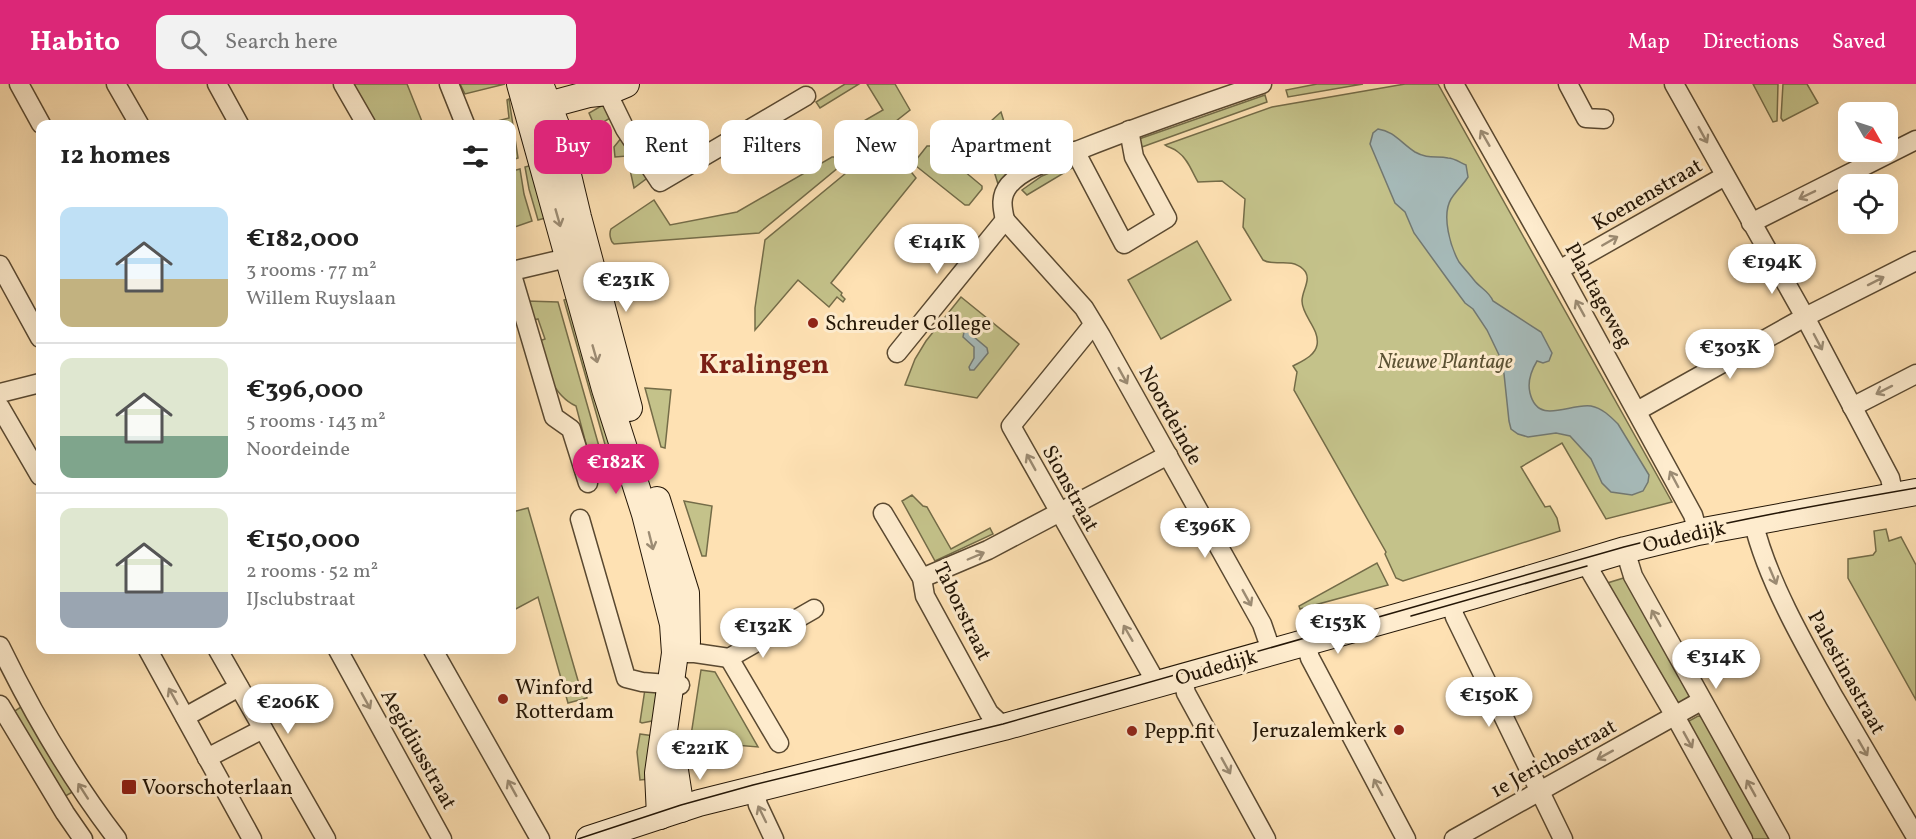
<!DOCTYPE html>
<html lang="en">
<head>
<meta charset="utf-8">
<style>
  :root { --surface:#fff; --page:#f2f2f2; --text:#222; --muted:#767676; --line:#e0e0e0; --accent:#db2777 }
  body { margin:0; font-family:Vollkorn,serif; background:var(--page); color:var(--text); height:100vh; display:flex; flex-direction:column; font-size:22px; white-space:nowrap }
  * { box-sizing:border-box; margin:0 }
  p { font-size:20px; color:var(--muted) }
  .icon { flex:none; width:33px; height:33px; fill:none; stroke:currentColor; stroke-width:2; stroke-linecap:round; stroke-linejoin:round }
  .map { position:relative; flex:1; overflow:hidden }
  .panel { position:absolute; left:36px; top:36px; width:480px; height:534px; display:flex; flex-direction:column; background:var(--surface); border-radius:12px; box-shadow:0 6px 24px #0002 }
  .panel>* { flex:none }
  .banner { position:absolute; left:534px; top:36px; width:570px; height:54px; display:flex; gap:12px }
  .needle { width:39px; rotate:129deg }
  .tools { position:absolute; left:1838px; top:18px; display:grid; gap:12px }
  .tools a { display:grid; place-items:center; width:60px; height:60px; border-radius:12px; background:var(--surface); box-shadow:0 6px 24px #0002; font-size:30px }
  .price { position:absolute; translate:-50% -51px; padding:0 14px; border-radius:21px; background:#fff; color:#222; font-size:20px; line-height:39px; filter:drop-shadow(0 2px 3px #0008) }
  .price::after { content:''; position:absolute; left:50%; top:36px; width:18px; height:14px; margin-left:-9px; background:inherit; clip-path:polygon(0 0,100% 0,50% 100%) }
  .price.current { background:var(--accent); color:#fff }
  ul { padding:0; list-style:none }
  li { display:flex; align-items:center; gap:18px; height:150px; padding:0 24px }
  li+li { border-top:2px solid var(--line) }
  li span { display:grid; place-items:center; flex:none; width:168px; height:120px; border-radius:12px; color:#555 }
  li>.icon { margin-inline-start:auto }
  span .icon { width:72px; height:72px; fill:#fffc; stroke-width:1 }
  li b { font-size:26px }
  h2 { display:flex; justify-content:space-between; align-items:center; height:72px; padding:0 24px; font-size:26px }
  .pill { padding:0 21px; border-radius:12px; background:var(--surface); box-shadow:0 6px 24px #0002; font-size:21px; line-height:54px }
  .pill.current { background:var(--accent); color:#fff }
  header { display:flex; align-items:center; gap:36px; box-sizing:border-box; height:84px; padding:0 30px; background:var(--accent); color:#fff }
  header strong { font-size:28px }
  nav { display:flex; gap:33px; margin-inline-start:auto; font-size:21px }
  .search { width:420px; height:54px; background:var(--page); display:flex; align-items:center; gap:15px; box-sizing:border-box; padding:0 21px; border-radius:12px; color:var(--muted); font-size:22px }
  .map>svg:first-child { display:block }
  .green { fill:#c4c28a; stroke:#746c48; stroke-width:1.5 }
  .water { fill:#a6bab9; stroke:#727871; stroke-width:1.5 }
  .lines { fill:none; stroke-linecap:round; stroke-linejoin:round }
  .street-casing { stroke:#5a4931; stroke-width:21 }
  .secondary-casing { stroke:#241606; stroke-width:28 }
  .street { stroke:#feecce; stroke-width:18 }
  .secondary { stroke:#feecce; stroke-width:26 }
  .tram { stroke:#241606; stroke-width:1.5 }
  .oneway { stroke:#9c8c74 }
  .poi-dot { fill:#8f2418; stroke:#feecce; stroke-width:2 }
  .labels { text-anchor:middle; stroke-width:6; stroke-linejoin:round; paint-order:stroke }
  .street-label { font-size:21px; fill:#241606; stroke:#feecce }
  .poi-label { font-size:21px; fill:#241606; stroke:#feecce; text-anchor:start }
  .park-label { font-size:21px; font-style:italic; fill:#5c5234; stroke:#feecce }
  .district-label { font-size:27px; font-weight:bold; fill:#7a1f14; stroke:#feecce }
</style>
</head>
<body>
<header>
<strong>Habito</strong>
<div class="search"><svg class="icon" aria-label="search" viewBox="0 0 24 24"><circle cx="10" cy="10" r="6"/><path d="M15 15l6 6"/></svg>Search here</div>
<nav><a>Map</a><a>Directions</a><a>Saved</a></nav>
</header>
<div class="map">
<svg width="1916" height="755" viewBox="0 0 1916 755">
  <rect width="100%" height="100%" fill="#fee1b3"/>
  <filter id="stains"><feTurbulence type="fractalNoise" baseFrequency=".00333" numOctaves="4"/><feColorMatrix values="0 0 0 0 .2 0 0 0 0 .09 0 0 0 0 .02 0 0 0 .5 -.17"/></filter>
  <radialGradient id="worn" r=".72"><stop offset=".6" stop-color="#630" stop-opacity="0"/><stop offset="1" stop-color="#630" stop-opacity=".3"/></radialGradient>
  <g class="green">
    <path d="M351 0H407L423 40H373Z"/>
    <path d="M460 0H505L465 10Z"/>
    <path d="M845 0H859L820 24 816 18Z"/>
    <path d="M867 0H895L910 26 849 74 836 53 883 26Z"/>
    <path d="M1317 0H1363L1288 13 1286 6Z"/>
    <path d="M1405 0H1438L1672 418 1606 435 1562 359 1521 383 1545 423 1550 422 1557 434 1560 447 1403 497 1396 494 1385 470 1386 468 1294 306 1297 288 1293 282C1302 277 1315 272 1317 261 1320 245 1302 232 1302 217 1302 206 1313 194 1303 185 1290 173 1274 183 1263 176L1243 143 1245 115 1222 97 1198 98C1192 88 1188 75 1178 68 1174 64 1169 64 1165 61L1272 23Z"/>
    <path d="M1753 0H1778L1777 37 1773 38Z"/>
    <path d="M1783 0H1807L1818 19 1783 37 1781 34Z"/>
    <path d="M1265 11 1267 18 1142 63 1139 55Z"/>
    <path d="M509 15 518 74 512 76V40H486L509 34 507 16Z"/>
    <path d="M603 21 612 33 595 43 589 29Z"/>
    <path d="M1001 28 1010 57 980 47Z"/>
    <path d="M622 53 650 92 634 104 627 72 615 73 614 63Z"/>
    <path d="M984 55 1013 65 1018 78 998 100Z"/>
    <path d="M886 56 916 94 831 199 842 209 841 211 845 215 843 218 837 213 829 223 798 196 755 246V224L765 156Z"/>
    <path d="M927 62H934L982 102V105L969 121H965L916 82V76Z"/>
    <path d="M832 73H834L839 83 759 149 614 160C610 157 609 149 611 145L654 116 670 141 737 128Z"/>
    <path d="M1073 79 1074 83 1027 111 1022 106 1042 92Z"/>
    <path d="M536 80 549 133 538 136 529 105 525 83Z"/>
    <path d="M520 85 524 110 532 137 512 144V135L514 134 512 126V87Z"/>
    <path d="M1197 157 1231 216 1161 255 1128 196Z"/>
    <path d="M575 213 623 382 612 385 564 216Z"/>
    <path d="M961 213 1019 260 977 314 905 301 915 275 926 257Z"/>
    <path d="M526 217 558 218 606 387 594 390 576 322C553 312 543 281 536 258L545 255 538 235 529 237Z"/>
    <path d="M645 304 671 306 665 364 661 363Z"/>
    <path d="M912 411 923 422 927 423 951 465 990 444 993 450 935 477 902 417Z"/>
    <path d="M684 417 712 422 706 472H702Z"/>
    <path d="M528 424 579 600 583 599 587 614 568 619 538 513 512 527V428Z"/>
    <path d="M1886 445 1889 457 1901 453 1916 481V616L1848 494V475L1873 471 1876 467 1874 447Z"/>
    <path d="M1377 479 1388 501 1300 525 1299 522Z"/>
    <path d="M1627 493 1690 608 1688 614 1682 620H1675L1604 500Z"/>
    <path d="M701 586 715 588 758 663 723 660 720 653 714 650 704 653 701 659 690 658Z"/>
    <path d="M645 605 663 607 657 636 642 639 640 638Z"/>
    <path d="M24 621 76 706 62 714 10 630Z"/>
    <path d="M1698 632 1703 633 1775 755H1748L1687 642 1689 637Z"/>
    <path d="M640 650 654 652 649 695 640 696 637 668Z"/>
  </g>
  <g class="water">
    <path d="M1378 45C1394 47 1402 60 1415 68 1427 75 1436 72 1448 74 1454 74 1461 79 1466 81L1468 93C1463 101 1456 107 1451 115 1441 132 1451 164 1459 178 1462 182 1471 192 1474 196 1480 204 1489 207 1493 217L1541 248 1552 269 1549 277 1543 279 1537 277C1531 287 1527 297 1530 309 1538 342 1569 319 1591 322 1602 324 1610 332 1618 340L1649 391 1648 398 1643 407 1632 411 1611 408 1602 399 1591 375 1570 352 1556 349 1528 353 1518 350 1511 345 1509 337 1504 290 1499 271 1487 246 1473 225 1465 219 1451 200 1414 149 1405 128 1395 119 1370 60 1373 49Z"/>
    <path d="M964 248H968L987 264 988 269 974 286H970L969 283 974 274V263L963 253Z"/>
  </g>
  <g class="lines">
    <defs>
      <g id="street">
        <path d="M19 0 41 40"/>
        <path d="M116 0 139 40"/>
        <path d="M217 0 239 40"/>
        <path d="M343 0 366 40"/>
        <path d="M449 0 465 40"/>
        <path d="M1454 0 1559 186 1693 431 1698 448"/>
        <path d="M1568 0 1586 34 1604 35"/>
        <path d="M1674 0 1805 233 1890 394 1894 412"/>
        <path d="M607 8 625 45 660 98 806 12"/>
        <path d="M1075 67 1124 160 1167 134 1134 73 1129 46"/>
        <path d="M1005 136 1084 224 1101 252 1262 540 1271 566"/>
        <path d="M1005 136C1002 123 1000 112 1009 101 1026 82 1056 75 1079 66 1139 42 1200 21 1262 0"/>
        <path d="M1751 139 1916 56"/>
        <path d="M0 181 40 254"/>
        <path d="M1559 186 1725 92"/>
        <path d="M512 187 580 171"/>
        <path d="M512 191 554 333 571 345 588 399"/>
        <path d="M1093 241 1011 342 1157 600"/>
        <path d="M897 269 1005 136"/>
        <path d="M0 309 40 299"/>
        <path d="M0 323 40 392"/>
        <path d="M1852 323 1916 290"/>
        <path d="M1637 327 1805 233 1916 177"/>
        <path d="M883 429 922 494 925 512 989 629 1004 643"/>
        <path d="M580 435 626 594 642 598 680 601"/>
        <path d="M1753 437C1767 496 1805 562 1835 615 1862 661 1889 707 1916 753"/>
        <path d="M1625 466 1633 492 1780 755"/>
        <path d="M1585 478 1675 632 1743 755"/>
        <path d="M922 494 988 466 1168 371"/>
        <path d="M1450 518 1455 533 1563 755"/>
        <path d="M1305 557 1310 574 1406 755"/>
        <path d="M0 562C33 630 71 695 117 755"/>
        <path d="M148 566 252 755"/>
        <path d="M218 566 326 755"/>
        <path d="M338 566 442 755"/>
        <path d="M433 566 540 755"/>
        <path d="M675 569H695L729 574 814 525"/>
        <path d="M729 574 779 659"/>
        <path d="M1182 592 1186 609 1266 755"/>
        <path d="M0 621 65 729 83 755"/>
        <path d="M185 633 239 603"/>
        <path d="M207 674 263 645"/>
        <path d="M754 705 758 721 774 755"/>
        <path d="M1454 755 1701 617"/>
      </g>
      <g id="secondary">
        <path d="M520 0 605 305 645 430 673 540 675 569 658 689 660 732"/>
        <path d="M540 0 556 41 578 133 629 324"/>
        <path d="M536 33 548 21 589 10 607 8 626 0"/>
        <path d="M657 416 686 509 687 558"/>
        <path d="M673 660 674 680 681 725"/>
        <path d="M589 755 699 719 1004 643 1475 511 1625 466 1698 448 1916 408"/>
      </g>
    </defs>
    <use href="#street" class="street-casing"/>
    <use href="#secondary" class="secondary-casing"/>
    <use href="#street" class="street"/>
    <use href="#secondary" class="secondary"/>
    <g class="tram">
      <path d="M1411 532 1587 482"/>
      <path d="M578 755 681 721 753 701 1003 640 1624 463C1721 438 1818 421 1916 404"/>
    </g>
  </g>
  <defs><path id="oneway-shaft" d="M-6 0H5M1.5-3L5.5 0L1.5 3" fill="none" stroke-width="1.6" stroke-linecap="round" stroke-linejoin="round" transform="scale(1.5)"/></defs>
  <g class="oneway">
    <use href="#oneway-shaft" transform="translate(1703 51) rotate(61)"/>
    <use href="#oneway-shaft" transform="translate(1485 54) rotate(-120)"/>
    <use href="#oneway-shaft" transform="translate(1807 111) rotate(154)"/>
    <use href="#oneway-shaft" transform="translate(558 134) rotate(74)"/>
    <use href="#oneway-shaft" transform="translate(1610 157) rotate(-30)"/>
    <use href="#oneway-shaft" transform="translate(1876 197) rotate(-27)"/>
    <use href="#oneway-shaft" transform="translate(1580 224) rotate(-119)"/>
    <use href="#oneway-shaft" transform="translate(1818 258) rotate(62)"/>
    <use href="#oneway-shaft" transform="translate(595 270) rotate(74)"/>
    <use href="#oneway-shaft" transform="translate(1123 292) rotate(61)"/>
    <use href="#oneway-shaft" transform="translate(1884 306) rotate(153)"/>
    <use href="#oneway-shaft" transform="translate(1031 378) rotate(-119)"/>
    <use href="#oneway-shaft" transform="translate(1674 395) rotate(-118)"/>
    <use href="#oneway-shaft" transform="translate(651 457) rotate(76)"/>
    <use href="#oneway-shaft" transform="translate(976 472) rotate(-23)"/>
    <use href="#oneway-shaft" transform="translate(1773 492) rotate(67)"/>
    <use href="#oneway-shaft" transform="translate(1247 514) rotate(61)"/>
    <use href="#oneway-shaft" transform="translate(1656 534) rotate(-119)"/>
    <use href="#oneway-shaft" transform="translate(1128 549) rotate(-120)"/>
    <use href="#oneway-shaft" transform="translate(173 612) rotate(-119)"/>
    <use href="#oneway-shaft" transform="translate(366 617) rotate(61)"/>
    <use href="#oneway-shaft" transform="translate(1688 656) rotate(61)"/>
    <use href="#oneway-shaft" transform="translate(1863 664) rotate(60)"/>
    <use href="#oneway-shaft" transform="translate(1605 671) rotate(151)"/>
    <use href="#oneway-shaft" transform="translate(1226 682) rotate(61)"/>
    <use href="#oneway-shaft" transform="translate(1378 703) rotate(-118)"/>
    <use href="#oneway-shaft" transform="translate(512 704) rotate(-119)"/>
    <use href="#oneway-shaft" transform="translate(1751 704) rotate(-119)"/>
    <use href="#oneway-shaft" transform="translate(83 707) rotate(-123)"/>
    <use href="#oneway-shaft" transform="translate(762 730) rotate(-116)"/>
  </g>
  <g class="poi-dot">
    <circle cx="813" cy="239" r="6"/>
    <circle cx="503" cy="615" r="6"/>
    <circle cx="1399" cy="646" r="6"/>
    <circle cx="1132" cy="647" r="6"/>
    <rect x="121" y="695" width="16" height="16" rx="3"/>
  </g>
  <g class="labels">
    <g class="street-label">
      <text transform="translate(1647 110) rotate(-30)" y="7">Koenenstraat</text>
      <text transform="translate(1599 211) rotate(61)" y="7">Plantageweg</text>
      <text transform="translate(1171 331) rotate(61)" y="7">Noordeinde</text>
      <text transform="translate(1071 404) rotate(61)" y="7">Sionstraat</text>
      <text transform="translate(1684 452) rotate(-13)" y="7">Oudedijk</text>
      <text transform="translate(963 527) rotate(64)" y="7">Taborstraat</text>
      <text transform="translate(1216 583) rotate(-16)" y="7">Oudedijk</text>
      <text transform="translate(1847 588) rotate(61)" y="7">Palestinastraat</text>
      <text transform="translate(419 665) rotate(61)" y="7">Aegidiusstraat</text>
      <text transform="translate(1553 674) rotate(-29)" y="7">1e Jerichostraat</text>
    </g>
    <g class="poi-label">
      <text x="825" y="246">Schreuder College</text>
      <text x="515" y="610">Winford<tspan x="515" dy="24">Rotterdam</tspan></text>
      <text x="1387" y="653" text-anchor="end">Jeruzalemkerk</text>
      <text x="1144" y="654">Pepp.fit</text>
      <text x="142" y="710">Voorschoterlaan</text>
    </g>
    <g class="park-label">
      <text x="1445" y="284">Nieuwe Plantage</text>
    </g>
    <g class="district-label">
      <text x="764" y="289">Kralingen</text>
    </g>
  </g>
  <rect width="100%" height="100%" filter="url(#stains)"/>
  <rect width="100%" height="100%" fill="url(#worn)"/>
</svg>
<div class="tools">
<a><svg class="needle" viewBox="-14 -14 28 28"><path d="M0-13l5 13h-10z" fill="#e53935"/><path d="M0 13l5-13h-10z" fill="#767676"/></svg></a>
<a><svg class="icon" aria-label="locate" viewBox="0 0 24 24"><circle cx="12" cy="12" r="6"/><path d="M12 2v4M12 18v4M2 12h4M18 12h4"/></svg></a>
</div>
<b class="price" style="left:937px;top:191px">€141K</b>
<b class="price" style="left:1772px;top:211px">€194K</b>
<b class="price" style="left:626px;top:229px">€231K</b>
<b class="price" style="left:1730px;top:296px">€303K</b>
<b class="price current" style="left:616px;top:411px">€182K</b>
<b class="price" style="left:1205px;top:475px">€396K</b>
<b class="price" style="left:1338px;top:571px">€153K</b>
<b class="price" style="left:763px;top:575px">€132K</b>
<b class="price" style="left:1716px;top:606px">€314K</b>
<b class="price" style="left:1489px;top:644px">€150K</b>
<b class="price" style="left:288px;top:651px">€206K</b>
<b class="price" style="left:700px;top:697px">€221K</b>
<div class="banner">
<a class="pill current">Buy</a>
<a class="pill">Rent</a>
<a class="pill">Filters</a>
<a class="pill">New</a>
<a class="pill">Apartment</a>
</div>
<section class="panel">
<h2>12 homes<svg class="icon" aria-label="filters" viewBox="0 0 24 24"><path d="M4 7h16M4 17h16"/><circle cx="9" cy="7" r="2"/><circle cx="15" cy="17" r="2"/></svg></h2>
<ul>
<li><span style="background:linear-gradient(#bfe0f5 60%,#c2b280 0)"><svg class="icon" aria-label="home" viewBox="0 0 24 24"><path d="M3 11l9-7 9 7M6 9v11h12V9"/></svg></span><div><b>€182,000</b><p>3 rooms · 77 m²</p><p>Willem Ruyslaan</p></div></li>
<li><span style="background:linear-gradient(#dfe7d0 65%,#7fa58c 0)"><svg class="icon" aria-label="home" viewBox="0 0 24 24"><path d="M3 11l9-7 9 7M6 9v11h12V9"/></svg></span><div><b>€396,000</b><p>5 rooms · 143 m²</p><p>Noordeinde</p></div></li>
<li><span style="background:linear-gradient(#dfe7d0 70%,#9aa5b1 0)"><svg class="icon" aria-label="home" viewBox="0 0 24 24"><path d="M3 11l9-7 9 7M6 9v11h12V9"/></svg></span><div><b>€150,000</b><p>2 rooms · 52 m²</p><p>IJsclubstraat</p></div></li>
</ul>
</section>
</div>
</body>
</html>
